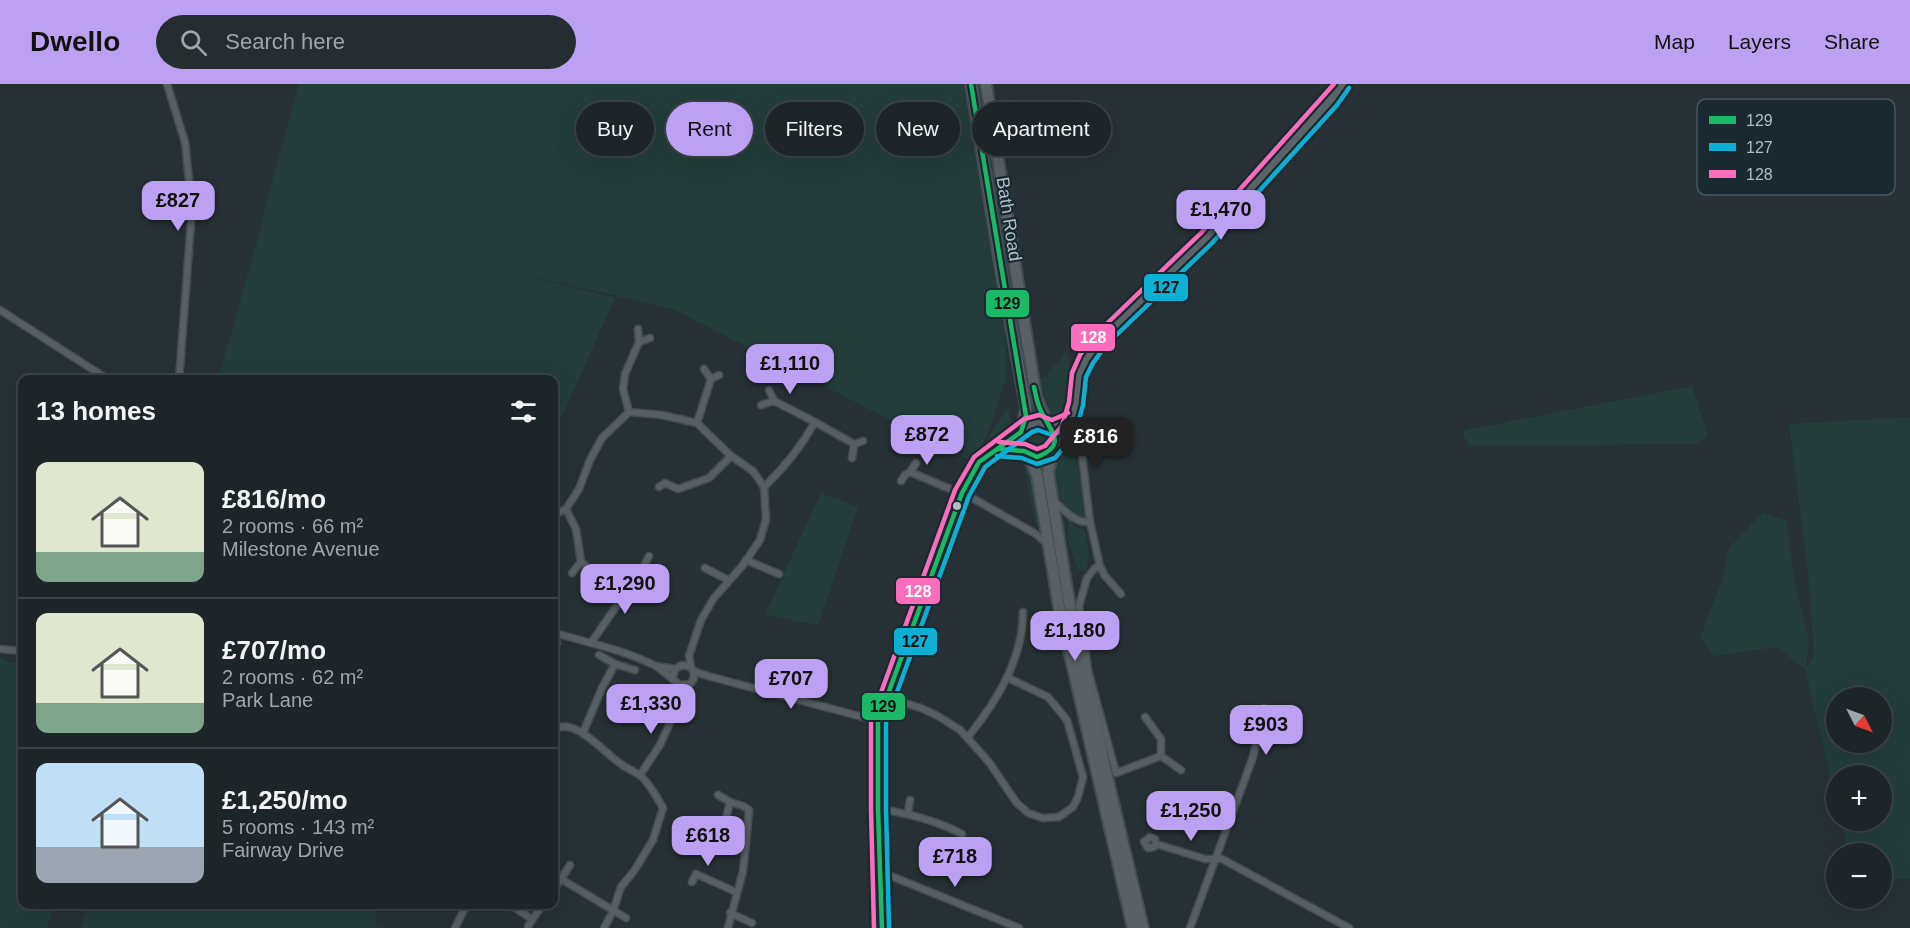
<!DOCTYPE html>
<html lang="en">
<head>
<meta charset="utf-8">
<style>
  :root { --surface:#1d2528; --page:#252d30; --text:#f1f3f6; --muted:#a0a5a8; --line:#3b4245; --accent:#bca0f2 }
  body { margin:0; font-family:Helvetica,sans-serif; background:var(--page); color:var(--text); height:100vh; display:flex; flex-direction:column; font-size:22px; white-space:nowrap }
  * { box-sizing:border-box; margin:0 }
  p { font-size:20px; color:var(--muted) }
  .icon { flex:none; width:33px; height:33px; fill:none; stroke:currentColor; stroke-width:2; stroke-linecap:round; stroke-linejoin:round }
  .map { position:relative; flex:1; overflow:hidden }
  .sheet { position:absolute; left:18px; top:291px; width:540px; height:534px; display:flex; flex-direction:column; background:var(--surface); border-radius:12px; box-shadow:0 6px 24px #0002,0 0 0 2px var(--line) }
  .sheet>* { flex:none }
  .banner { position:absolute; left:576px; top:18px; width:570px; height:54px; display:flex; gap:12px }
  .needle { width:39px; rotate:132deg }
  .buttons { position:absolute; left:1826px; top:603px; display:grid; gap:12px }
  .buttons a { display:grid; place-items:center; width:66px; height:66px; border-radius:50%; background:var(--surface); box-shadow:0 6px 24px #0002,0 0 0 2px var(--line); font-size:30px }
  .price { position:absolute; translate:-50% -51px; padding:0 14px; border-radius:12px; background:var(--accent); color:#111; font-size:20px; line-height:39px; filter:drop-shadow(0 2px 3px #0008) }
  .price::after { content:''; position:absolute; left:50%; top:36px; width:18px; height:14px; margin-left:-9px; background:inherit; clip-path:polygon(0 0,100% 0,50% 100%) }
  .price.on { background:#222; color:#fff }
  ul { padding:0; list-style:none }
  li { display:flex; align-items:center; gap:18px; height:150px; padding:0 18px }
  li+li { border-top:2px solid var(--line) }
  li span { display:grid; place-items:center; flex:none; width:168px; height:120px; border-radius:12px; color:#555 }
  li>.icon { margin-inline-start:auto }
  span .icon { width:72px; height:72px; fill:#fffc; stroke-width:1 }
  li b { font-size:26px }
  h2 { display:flex; justify-content:space-between; align-items:center; height:72px; padding:0 18px; font-size:26px }
  .tag { padding:0 21px; border-radius:27px; background:var(--surface); box-shadow:0 6px 24px #0002,0 0 0 2px var(--line); font-size:21px; line-height:54px }
  .tag.on { background:var(--accent); color:#111 }
  header { display:flex; align-items:center; gap:36px; box-sizing:border-box; height:84px; padding:0 30px; background:var(--accent); color:#111 }
  header strong { font-size:28px }
  nav { display:flex; gap:33px; margin-inline-start:auto; font-size:21px }
  .search { width:420px; height:54px; background:var(--page); display:flex; align-items:center; gap:15px; box-sizing:border-box; padding:0 21px; border-radius:33px; color:var(--muted); font-size:22px }
  .map>svg:first-child { display:block }
  .green { fill:#243d3a; fill-rule:evenodd }
  .lines { fill:none; stroke-linecap:round; stroke-linejoin:round }
  .minor-casing { stroke:#454c50; stroke-width:9 }
  .secondary-casing { stroke:#454c50; stroke-width:12 }
  .primary-casing { stroke:#444d52; stroke-width:14 }
  .minor { stroke:#575f64; stroke-width:6 }
  .secondary { stroke:#5b6469; stroke-width:9 }
  .primary { stroke:#5a6166; stroke-width:10 }
  .bus-1-casing { stroke:#1a2930; stroke-width:9 }
  .bus-2-casing { stroke:#1a2930; stroke-width:9 }
  .bus-3-casing { stroke:#1a2930; stroke-width:9 }
  .bus-1 { stroke:#1ab867; stroke-width:4.5 }
  .bus-2 { stroke:#0dafd3; stroke-width:4.5 }
  .bus-3 { stroke:#fb6dba; stroke-width:4.5 }
  .bus-dot { fill:#b0bfc8; stroke:#1a2930; stroke-width:2 }
  .labels { text-anchor:middle; stroke-width:4.5; stroke-linejoin:round; paint-order:stroke }
  .street-label { font-size:18px; fill:#b0bfc8; stroke:#1a2930 }
  .key { fill:#1a2930; stroke:#47565e; stroke-width:1.5 }
  .key-label { font-size:16px; fill:#b0bfc8 }
  .line-badge { stroke:#1a2930; stroke-width:2 }
  .badge-label { font-size:16px; text-anchor:middle; font-weight:bold; fill:#fff }
  .pale-badge-label { font-size:16px; text-anchor:middle; font-weight:bold; fill:#111 }
</style>
</head>
<body>
<header>
<strong>Dwello</strong>
<div class="search"><svg class="icon" aria-label="search" viewBox="0 0 24 24"><circle cx="10" cy="10" r="6"/><path d="M15 15l6 6"/></svg>Search here</div>
<nav><a>Map</a><a>Layers</a><a>Share</a></nav>
</header>
<div class="map">
<svg width="1910" height="844" viewBox="0 0 1910 844">
  <rect width="100%" height="100%" fill="#273135"/>
  <g class="green">
    <path d="M299 0H966L998 197 996 196 1002 238 1005 240 1006 293 990 343 978 371 974 369 971 377 673 225 512 188 615 214 554 350V296H218L261 144 264 127Z"/>
    <path d="M976 0H983L1032 313 1037 332 1031 334Z"/>
    <path d="M1066 268 1073 288 1067 331 1057 339 1048 325 1040 294 1046 292Z"/>
    <path d="M1692 302 1708 351 1695 360 1470 362 1461 347Z"/>
    <path d="M1008 324 1013 345 1004 354 981 368 993 346Z"/>
    <path d="M1910 333V795H1881V770L1850 769 1841 737 1881 736V692H1836V716L1805 585 1776 563 1714 572 1700 554 1722 496 1729 464 1763 428 1787 437 1794 496 1809 557 1806 583 1814 572 1809 498 1789 340ZM1836 614H1881V658H1836Z"/>
    <circle cx="1037" cy="356" r="13"/>
    <path d="M1073 363 1088 423 1087 436C1061 430 1043 395 1060 371 1063 368 1069 365 1073 363Z"/>
    <path d="M1023 376C1036 395 1038 419 1041 443L1040 446 1035 438Z"/>
    <path d="M821 409 858 423 818 541 765 531Z"/>
    <path d="M1059 429 1063 433 1068 451V435L1073 438V442L1085 446 1089 472 1086 488 1078 486Z"/>
    <path d="M0 574 12 579 22 578V820L53 821 47 844H0Z"/>
    <path d="M87 821H376V840L378 844H81Z"/>
  </g>
  <g class="lines">
    <defs>
      <g id="minor">
        <path d="M167 0 185 58 192 125 179 296"/>
        <path d="M0 226 109 296"/>
        <path d="M638 245 639 258"/>
        <path d="M704 285 711 295"/>
        <path d="M769 306 774 317"/>
        <path d="M761 321 774 317 815 338"/>
        <path d="M629 328 623 305 625 290 639 258 650 254"/>
        <path d="M697 339 711 295 719 291"/>
        <path d="M1066 350 1076 357 1082 371 1090 438 1100 482 1105 492 1121 510"/>
        <path d="M852 374 854 360"/>
        <path d="M910 388 916 379"/>
        <path d="M901 397 905 391 910 388 974 415 1036 450 1047 460"/>
        <path d="M659 403 665 399 678 405 709 394 731 372"/>
        <path d="M764 403C785 383 801 363 815 338L854 360 863 357"/>
        <path d="M1053 416C1064 426 1074 439 1090 438"/>
        <path d="M566 425 576 445 581 478 589 485"/>
        <path d="M554 431 566 425 579 405 590 376 602 354 629 328 662 331 697 339 731 372 753 387 764 403 766 435 760 456 743 481 714 514 701 536 689 572 691 583"/>
        <path d="M746 476 779 490"/>
        <path d="M644 482 649 472"/>
        <path d="M1100 482 1095 484 1087 494 1079 522 1088 586 1116 689 1161 672 1181 686"/>
        <path d="M705 484 728 496"/>
        <path d="M572 489 581 478"/>
        <path d="M554 549C587 558 623 566 654 581 664 587 671 595 680 601L690 600C695 595 695 589 691 583L682 581 675 585 673 593"/>
        <path d="M554 559H557"/>
        <path d="M591 559 644 482 653 486"/>
        <path d="M0 565 22 567"/>
        <path d="M599 571 615 580"/>
        <path d="M656 582 675 585"/>
        <path d="M693 587 708 592 878 637"/>
        <path d="M888 614 921 624 938 632 960 646 989 678 1016 718 1028 729 1043 734 1059 733 1073 723 1078 713 1083 693 1067 636 1048 613 1008 594"/>
        <path d="M1145 633 1161 655V672"/>
        <path d="M554 646C574 631 605 670 621 680 628 685 636 688 642 693 651 702 657 713 663 724L653 756 634 787 621 803 613 827 604 844"/>
        <path d="M583 649 602 604 615 580 635 586"/>
        <path d="M968 653C997 617 1023 575 1023 528"/>
        <path d="M640 691 660 661 687 601"/>
        <path d="M718 711 730 718 723 747 729 753 746 759 743 787 728 844"/>
        <path d="M730 718 743 722 749 726 746 759"/>
        <path d="M878 725C908 729 935 736 962 750"/>
        <path d="M908 729 910 716"/>
        <path d="M1156 760 1155 755 1150 753 1144 758 1148 764 1154 763 1156 760 1205 775H1222L1349 844"/>
        <path d="M570 781 561 795 626 834"/>
        <path d="M881 788 1019 844"/>
        <path d="M692 798 696 790 736 808"/>
        <path d="M554 805 561 795"/>
        <path d="M509 820 532 835"/>
        <path d="M730 829 752 839"/>
        <path d="M528 842 543 820"/>
        <path d="M455 844 464 826V820"/>
        <path d="M1190 844 1253 673 1264 624"/>
      </g>
      <g id="secondary">
        <path d="M1051 344 1061 342 1071 336"/>
        <path d="M1055 360C1079 339 1073 321 1079 292 1082 279 1091 267 1100 256L1206 154 1331 16 1343 0"/>
      </g>
      <g id="primary">
        <path d="M971 0 1004 204 1026 322C1026 334 1018 350 1020 359 1025 381 1054 376 1055 354 1051 337 1035 333 1023 346"/>
        <path d="M986 0 1036 312 1047 340"/>
        <path d="M1054 362 1048 389 1071 530 1104 680 1143 844"/>
        <path d="M1029 371 1037 391 1059 523 1133 844"/>
        <path d="M882 844 878 725V637L962 409 979 378 1021 348"/>
      </g>
    </defs>
    <use href="#minor" class="minor-casing"/>
    <use href="#secondary" class="secondary-casing"/>
    <use href="#primary" class="primary-casing"/>
    <use href="#minor" class="minor"/>
    <use href="#secondary" class="secondary"/>
    <use href="#primary" class="primary"/>
    <defs>
      <g id="bus-1">
        <path d="M998 365 1024 367 1037 373C1068 361 1051 348 1041 327 1037 320 1036 311 1034 303"/>
        <path d="M882 844 878 725V637L962 409 979 378 1021 348 1026 332 971 0"/>
      </g>
      <g id="bus-2">
        <path d="M997 372 1022 374 1037 380 1055 374 1075 350 1083 321 1086 293 1093 279 1106 261 1212 159 1337 21 1349 4"/>
        <path d="M889 844 886 725V638L969 412 985 383 1032 348 1038 346 1052 351 1074 343"/>
      </g>
      <g id="bus-3">
        <path d="M999 358 1025 360 1037 365 1045 362 1062 342 1069 318 1072 289 1080 271 1094 252 1201 149 1334 0"/>
        <path d="M874 844 871 725V636L955 406 974 373 1024 335 1039 331 1052 336 1068 329"/>
      </g>
    </defs>
    <use href="#bus-1" class="bus-1-casing"/>
    <use href="#bus-2" class="bus-2-casing"/>
    <use href="#bus-3" class="bus-3-casing"/>
    <use href="#bus-1" class="bus-1"/>
    <use href="#bus-2" class="bus-2"/>
    <use href="#bus-3" class="bus-3"/>
  </g>
  <circle class="bus-dot" cx="957" cy="422" r="5"/>
  <g class="labels">
    <g class="street-label">
      <text transform="translate(1009 135) rotate(81)" y="6">Bath Road</text>
    </g>
  </g>
  <rect x="1697" y="15" width="198" height="96" rx="9" class="key"/>
  <rect x="1709" y="32" width="27" height="8" fill="#1ab867"/>
  <rect x="1709" y="59" width="27" height="8" fill="#0dafd3"/>
  <rect x="1709" y="86" width="27" height="8" fill="#fb6dba"/>
  <g class="key-label">
    <text x="1746" y="42">129</text>
    <text x="1746" y="69">127</text>
    <text x="1746" y="96">128</text>
  </g>
  <g class="line-badge">
    <rect x="1143" y="189" width="46" height="29" rx="6" fill="#0dafd3"/>
    <rect x="985" y="205" width="45" height="29" rx="6" fill="#1ab867"/>
    <rect x="1070" y="239" width="46" height="29" rx="6" fill="#fb6dba"/>
    <rect x="895" y="493" width="46" height="28" rx="6" fill="#fb6dba"/>
    <rect x="893" y="543" width="45" height="29" rx="6" fill="#0dafd3"/>
    <rect x="861" y="608" width="45" height="29" rx="6" fill="#1ab867"/>
  </g>
  <g class="badge-label">
    <text x="1093" y="259">128</text>
    <text x="918" y="513">128</text>
  </g>
  <g class="pale-badge-label">
    <text x="1166" y="209">127</text>
    <text x="1007" y="225">129</text>
    <text x="915" y="563">127</text>
    <text x="883" y="628">129</text>
  </g>
</svg>
<div class="buttons">
<a><svg class="needle" viewBox="-14 -14 28 28"><path d="M0-13l5 13h-10z" fill="#e53935"/><path d="M0 13l5-13h-10z" fill="#a0a5a8"/></svg></a>
<a>+</a>
<a>−</a>
</div>
<b class="price" style="left:178px;top:148px">£827</b>
<b class="price" style="left:1221px;top:157px">£1,470</b>
<b class="price" style="left:790px;top:311px">£1,110</b>
<b class="price" style="left:927px;top:382px">£872</b>
<b class="price on" style="left:1096px;top:384px">£816</b>
<b class="price" style="left:625px;top:531px">£1,290</b>
<b class="price" style="left:1075px;top:578px">£1,180</b>
<b class="price" style="left:791px;top:626px">£707</b>
<b class="price" style="left:651px;top:651px">£1,330</b>
<b class="price" style="left:1266px;top:672px">£903</b>
<b class="price" style="left:1191px;top:758px">£1,250</b>
<b class="price" style="left:708px;top:783px">£618</b>
<b class="price" style="left:955px;top:804px">£718</b>
<div class="banner">
<a class="tag">Buy</a>
<a class="tag on">Rent</a>
<a class="tag">Filters</a>
<a class="tag">New</a>
<a class="tag">Apartment</a>
</div>
<section class="sheet">
<h2>13 homes<svg class="icon" aria-label="filters" viewBox="0 0 24 24"><path d="M4 7h16M4 17h16"/><circle cx="9" cy="7" r="2"/><circle cx="15" cy="17" r="2"/></svg></h2>
<ul>
<li><span style="background:linear-gradient(#dfe7d0 75%,#7fa58c 0)"><svg class="icon" aria-label="home" viewBox="0 0 24 24"><path d="M3 11l9-7 9 7M6 9v11h12V9"/></svg></span><div><b>£816/mo</b><p>2 rooms · 66 m²</p><p>Milestone Avenue</p></div></li>
<li><span style="background:linear-gradient(#dfe7d0 75%,#7fa58c 0)"><svg class="icon" aria-label="home" viewBox="0 0 24 24"><path d="M3 11l9-7 9 7M6 9v11h12V9"/></svg></span><div><b>£707/mo</b><p>2 rooms · 62 m²</p><p>Park Lane</p></div></li>
<li><span style="background:linear-gradient(#bfe0f5 70%,#9aa5b1 0)"><svg class="icon" aria-label="home" viewBox="0 0 24 24"><path d="M3 11l9-7 9 7M6 9v11h12V9"/></svg></span><div><b>£1,250/mo</b><p>5 rooms · 143 m²</p><p>Fairway Drive</p></div></li>
</ul>
</section>
</div>
</body>
</html>
